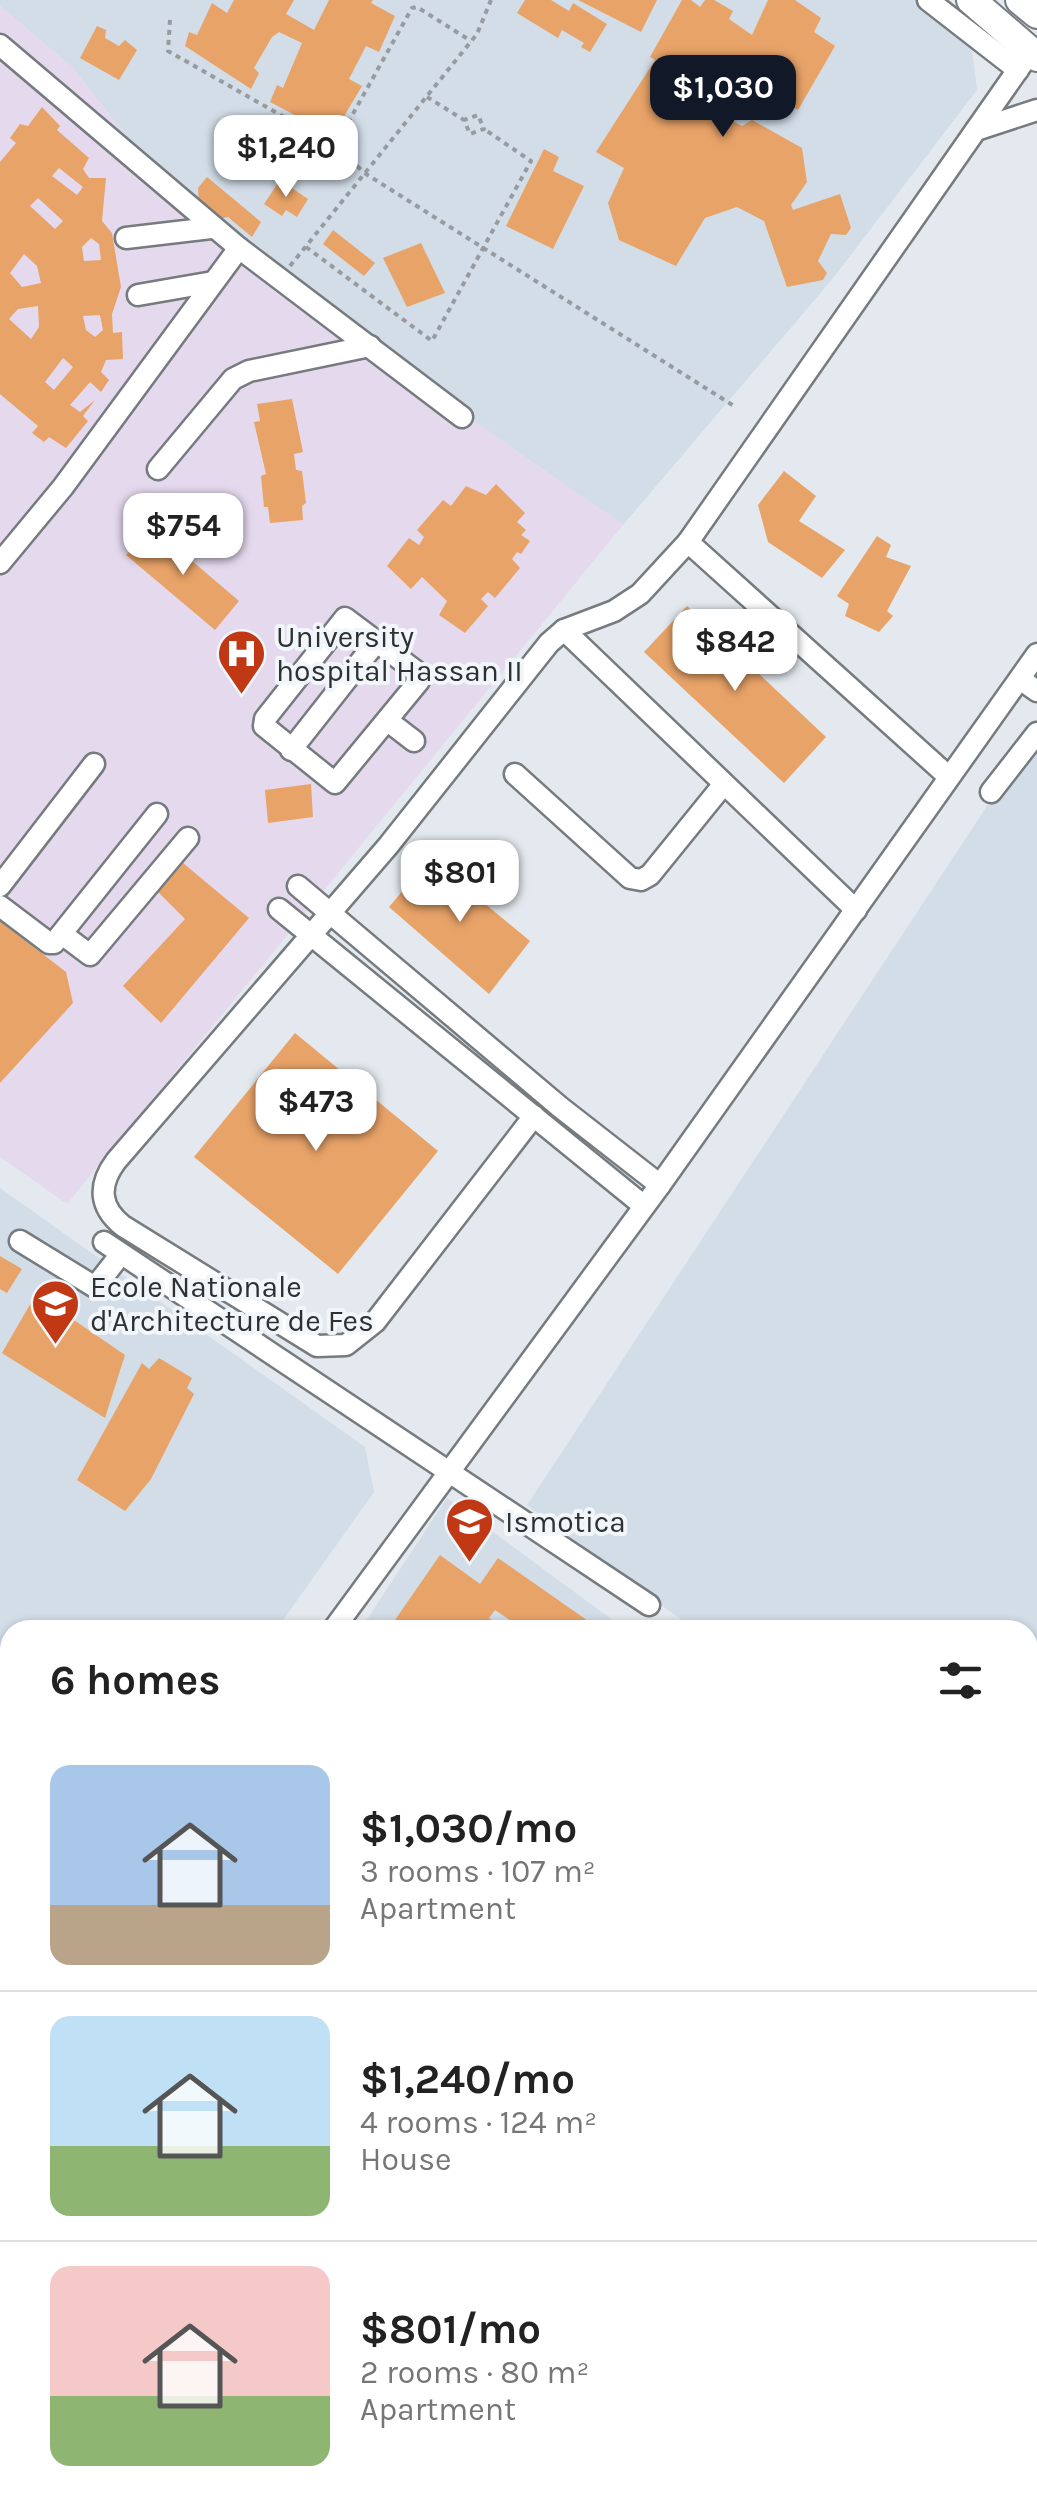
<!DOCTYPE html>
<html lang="en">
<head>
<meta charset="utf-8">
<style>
  :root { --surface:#fff; --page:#f6f6f6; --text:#222; --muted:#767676; --line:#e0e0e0; --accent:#111827 }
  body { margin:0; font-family:Karla,sans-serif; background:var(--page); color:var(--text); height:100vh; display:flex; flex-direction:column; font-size:38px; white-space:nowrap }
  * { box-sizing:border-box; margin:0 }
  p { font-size:32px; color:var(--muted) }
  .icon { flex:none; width:55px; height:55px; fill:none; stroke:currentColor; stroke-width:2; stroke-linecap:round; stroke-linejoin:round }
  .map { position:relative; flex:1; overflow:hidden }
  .details { position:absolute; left:0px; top:1620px; width:1038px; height:892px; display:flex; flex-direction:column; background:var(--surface); border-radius:30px 30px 0 0; box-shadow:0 2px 8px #0004 }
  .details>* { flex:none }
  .price { position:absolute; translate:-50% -85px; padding:0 22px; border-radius:20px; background:#fff; color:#222; font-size:32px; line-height:65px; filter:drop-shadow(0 2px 5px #0008) }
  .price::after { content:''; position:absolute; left:50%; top:60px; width:30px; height:22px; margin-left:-15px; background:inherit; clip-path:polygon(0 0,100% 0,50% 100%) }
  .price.on { background:var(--accent); color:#fff }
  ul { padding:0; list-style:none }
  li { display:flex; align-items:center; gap:30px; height:250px; padding:0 50px }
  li+li { border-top:2px solid var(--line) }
  li span { display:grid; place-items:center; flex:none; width:280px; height:200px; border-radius:20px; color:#555 }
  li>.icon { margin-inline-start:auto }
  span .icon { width:120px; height:120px; fill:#fffc; stroke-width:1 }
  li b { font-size:42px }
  h2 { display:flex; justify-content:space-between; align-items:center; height:120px; padding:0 50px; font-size:42px }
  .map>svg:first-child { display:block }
  .built { fill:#d2dde8 }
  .medical { fill:#e5d9ee }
  .building { fill:#e8a368; fill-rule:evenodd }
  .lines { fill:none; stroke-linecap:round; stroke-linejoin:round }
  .minor-casing { stroke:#767b7f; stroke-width:25 }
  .highway-casing { stroke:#767b7f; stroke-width:32 }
  .path { stroke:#979b9f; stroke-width:4; stroke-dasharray:5 5; stroke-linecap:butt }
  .minor { stroke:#fff; stroke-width:20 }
  .highway { stroke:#fff; stroke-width:28 }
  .labels { text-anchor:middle; stroke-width:8; stroke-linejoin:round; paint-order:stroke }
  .poi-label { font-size:30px; fill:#2e3032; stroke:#f1f6fb; text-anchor:start }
</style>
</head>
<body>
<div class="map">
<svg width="1037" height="2511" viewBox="0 0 1037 2511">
  <rect width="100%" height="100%" fill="#e3e9ee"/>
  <g class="built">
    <path d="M0 0H921L971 39 977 90 834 277 623 525 201 231 71 66 0 6Z"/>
    <path d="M1037 730V1886L1028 1879V1630H695L527 1505Z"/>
    <path d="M0 1188 365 1447 374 1492 276 1630H10V1694L0 1688Z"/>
    <path d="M447 1498 626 1630H360Z"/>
  </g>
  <path class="medical" d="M0 6 71 66 201 231 623 525 67 1204 0 1157Z"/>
  <g class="building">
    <path d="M234 0H294L286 14 314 30 329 0H373L371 3 395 16 379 52 366 46 349 79 362 86 333 135 270 102 277 85 283 88 302 43 279 32 272 37 254 68 259 73 251 89 185 46 189 32 197 35 212 3 227 13Z"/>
    <path d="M525 0H551L569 11 573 3 607 24 590 52 581 47 584 43 562 30 558 38 517 13Z"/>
    <path d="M578 0H657L641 32Z"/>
    <path d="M682 0H691L700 7 705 0H714L733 11 729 19 752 35 768 0H795L821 18 814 32 835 46 798 110 772 95 767 104 751 96 755 84 739 71 742 62 733 58 713 92 669 69 654 93 661 98 655 107 665 115 696 102 742 126 752 120 802 148 807 182 791 205 793 210 840 194 851 228 846 235 831 234 818 261 827 273 823 280 787 287 764 221 737 207 705 218 676 266 619 240 608 203 624 168 596 152 655 60 650 57Z"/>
    <path d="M97 26 106 30 105 38 119 46 125 40 137 50 119 80 80 58Z"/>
    <path d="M42 107 60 126 57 130 89 158 83 169 89 178H106L102 221 112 233 121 287 112 314 113 333 122 332 123 359 106 360 101 372 109 380 101 392 90 382 70 405 80 412 95 400 83 416 88 421 66 448 49 437 44 442 32 433 38 426 0 394V162L16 143 10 138 20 124 28 126ZM59 168 83 187 77 195 52 176ZM38 198 63 221 55 229 30 206ZM91 238 99 244 101 260 84 261 82 247ZM24 254 37 266 41 283 22 287 10 273ZM38 306 39 327 31 339 9 319 18 309ZM100 315 103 330 95 337 86 330 83 316ZM63 358 73 367 54 390 45 382Z"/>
    <path d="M229 120 277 147 259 176 214 153Z"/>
    <path d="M544 149 559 157 553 171 584 186 553 249 506 226Z"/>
    <path d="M207 177 261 222 252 237 228 217 219 219 199 205 198 188Z"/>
    <path d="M280 180 308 199 297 217 286 210 282 216 264 204Z"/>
    <path d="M333 230 375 263 364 276 323 244Z"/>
    <path d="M421 243 445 293 407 307 383 258Z"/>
    <path d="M292 399 303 452 294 454 296 470 302 471 306 503 302 506 303 520 270 523 268 507H264L261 476 266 474 254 422 260 421 257 404Z"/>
    <path d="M784 471 816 496 799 521 845 550 822 578 768 542 758 505Z"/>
    <path d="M496 484 525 513 517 522 526 530 521 535 530 541 521 554 517 552 512 559 520 568 495 598 488 592 481 599 488 606 465 633 439 615 447 601 422 577 411 589 387 566 409 538 419 545 424 537 417 530 443 500 451 506 466 486 486 495Z"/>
    <path d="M151 526 239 601 215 630 126 555Z"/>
    <path d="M877 536 891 545 886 557 911 566 887 611 893 616 879 632 845 616 849 604 837 596Z"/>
    <path d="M687 606 826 737 784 783 644 652Z"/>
    <path d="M311 784 313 817 268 823 265 790Z"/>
    <path d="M430 858 530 941 489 994 389 907Z"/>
    <path d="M183 863 249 918 161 1023 123 986 185 919 158 892Z"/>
    <path d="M0 921 66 972 73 1003 0 1083Z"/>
    <path d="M295 1033 438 1151 338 1274 194 1157Z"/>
    <path d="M0 1256 22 1269 7 1293 0 1289Z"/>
    <path d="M36 1294 125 1355 105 1418 2 1353Z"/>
    <path d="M159 1358 192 1378 187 1388 194 1394 151 1479 125 1511 77 1480 142 1363 149 1369Z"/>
    <path d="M440 1555 480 1584 498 1558 601 1630H524L495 1610 489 1618 506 1630H388Z"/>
  </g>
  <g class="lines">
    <defs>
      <g id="minor">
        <path d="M928 0 1018 70"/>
        <path d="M0 45 239 248 63 487 0 563"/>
        <path d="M976 130 1037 110"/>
        <path d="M126 238 211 228"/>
        <path d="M239 248 462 417"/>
        <path d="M138 295 213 282"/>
        <path d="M158 469 233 379 249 371 370 346"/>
        <path d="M345 618 417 672 419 681 335 783 264 726 265 719Z"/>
        <path d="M564 630 856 910"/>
        <path d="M1020 679 1037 691"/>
        <path d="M388 721 414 741"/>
        <path d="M291 750 376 642"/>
        <path d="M515 774 630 878 641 880 650 875 723 785"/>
        <path d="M949 777 688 542 1031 51"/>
        <path d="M991 792 1037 733"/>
        <path d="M0 886 94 764"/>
        <path d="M298 886 560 1107 660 1185"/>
        <path d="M0 906 49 943H54L157 814"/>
        <path d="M279 909 644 1206"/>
        <path d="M62 934 90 955 188 838"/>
        <path d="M534 1116 375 1322 346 1345 317 1346 123 1226C99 1207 98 1185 116 1161L388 846 549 643 564 630 614 611 640 594 688 542"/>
        <path d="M20 1241 95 1287 121 1254"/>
        <path d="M104 1242 649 1605"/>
        <path d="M333 1630 660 1185 1037 654"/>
        <path d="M0 1704 10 1710"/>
        <path d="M1028 1898 1037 1905"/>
        <path d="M1028 2298 1037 2284"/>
        <path d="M1028 2410 1037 2417"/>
        <path d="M598 2511 603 2502"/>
        <path d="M737 2511 742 2502"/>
        <path d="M889 2511 894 2502"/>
      </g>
      <g id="highway">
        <path d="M971 0 1037 57"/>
        <path d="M1020 0 1037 14"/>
      </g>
    </defs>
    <use href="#minor" class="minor-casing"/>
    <use href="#highway" class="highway-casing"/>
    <g class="path">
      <path d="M170 20 168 51 335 146 412 8 417 7 471 41"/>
      <path d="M427 97 464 120 470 134 484 129 478 115 464 120"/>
      <path d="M335 146 366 174 734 406"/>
      <path d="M306 247 432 341 531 161 484 129"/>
      <path d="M290 266 477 34 491 0"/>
      <path d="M975 2502 976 2511"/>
    </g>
    <use href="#minor" class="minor"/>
    <use href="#highway" class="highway"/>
  </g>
  <defs>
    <symbol id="hospital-pin" viewBox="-11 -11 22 30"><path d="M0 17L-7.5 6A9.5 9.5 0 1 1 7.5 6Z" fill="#c13814" stroke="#f1f6fb"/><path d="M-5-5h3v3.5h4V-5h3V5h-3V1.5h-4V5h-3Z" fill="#fff"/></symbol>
    <symbol id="university-pin" viewBox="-11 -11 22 30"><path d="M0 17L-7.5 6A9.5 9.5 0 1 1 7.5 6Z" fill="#c13814" stroke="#f1f6fb"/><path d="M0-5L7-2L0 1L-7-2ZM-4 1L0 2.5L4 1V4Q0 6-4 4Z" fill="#fff"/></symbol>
  </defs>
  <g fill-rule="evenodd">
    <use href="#hospital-pin" x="214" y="626" width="55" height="75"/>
    <use href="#university-pin" x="28" y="1276" width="55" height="75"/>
    <use href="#university-pin" x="442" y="1494" width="55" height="75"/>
  </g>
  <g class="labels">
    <g class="poi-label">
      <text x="276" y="647">University<tspan x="276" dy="34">hospital Hassan II</tspan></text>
      <text x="90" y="1297">Ecole Nationale<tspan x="90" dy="34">d'Architecture de Fes</tspan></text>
      <text x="505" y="1532">Ismotica</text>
    </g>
  </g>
</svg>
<b class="price on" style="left:723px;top:140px">$1,030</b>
<b class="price" style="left:286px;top:200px">$1,240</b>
<b class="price" style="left:183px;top:578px">$754</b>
<b class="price" style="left:735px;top:694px">$842</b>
<b class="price" style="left:460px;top:925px">$801</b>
<b class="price" style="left:316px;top:1154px">$473</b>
<section class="details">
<h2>6 homes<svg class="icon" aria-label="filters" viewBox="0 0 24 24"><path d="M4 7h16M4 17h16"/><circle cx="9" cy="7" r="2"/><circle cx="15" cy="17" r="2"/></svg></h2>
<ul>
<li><span style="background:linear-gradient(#a9c7e8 70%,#b9a48a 0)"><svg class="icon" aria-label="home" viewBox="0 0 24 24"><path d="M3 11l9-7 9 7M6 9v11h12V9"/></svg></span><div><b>$1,030/mo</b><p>3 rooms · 107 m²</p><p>Apartment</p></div></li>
<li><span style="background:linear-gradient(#bfe0f5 65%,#8fb573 0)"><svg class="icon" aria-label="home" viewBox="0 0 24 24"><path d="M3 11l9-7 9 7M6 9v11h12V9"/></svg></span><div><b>$1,240/mo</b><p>4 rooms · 124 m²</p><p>House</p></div></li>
<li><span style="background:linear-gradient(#f6c9c9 65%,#8fb573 0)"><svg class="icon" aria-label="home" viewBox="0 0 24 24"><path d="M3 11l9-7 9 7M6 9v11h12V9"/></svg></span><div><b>$801/mo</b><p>2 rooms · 80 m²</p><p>Apartment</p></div></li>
</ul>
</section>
</div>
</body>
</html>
